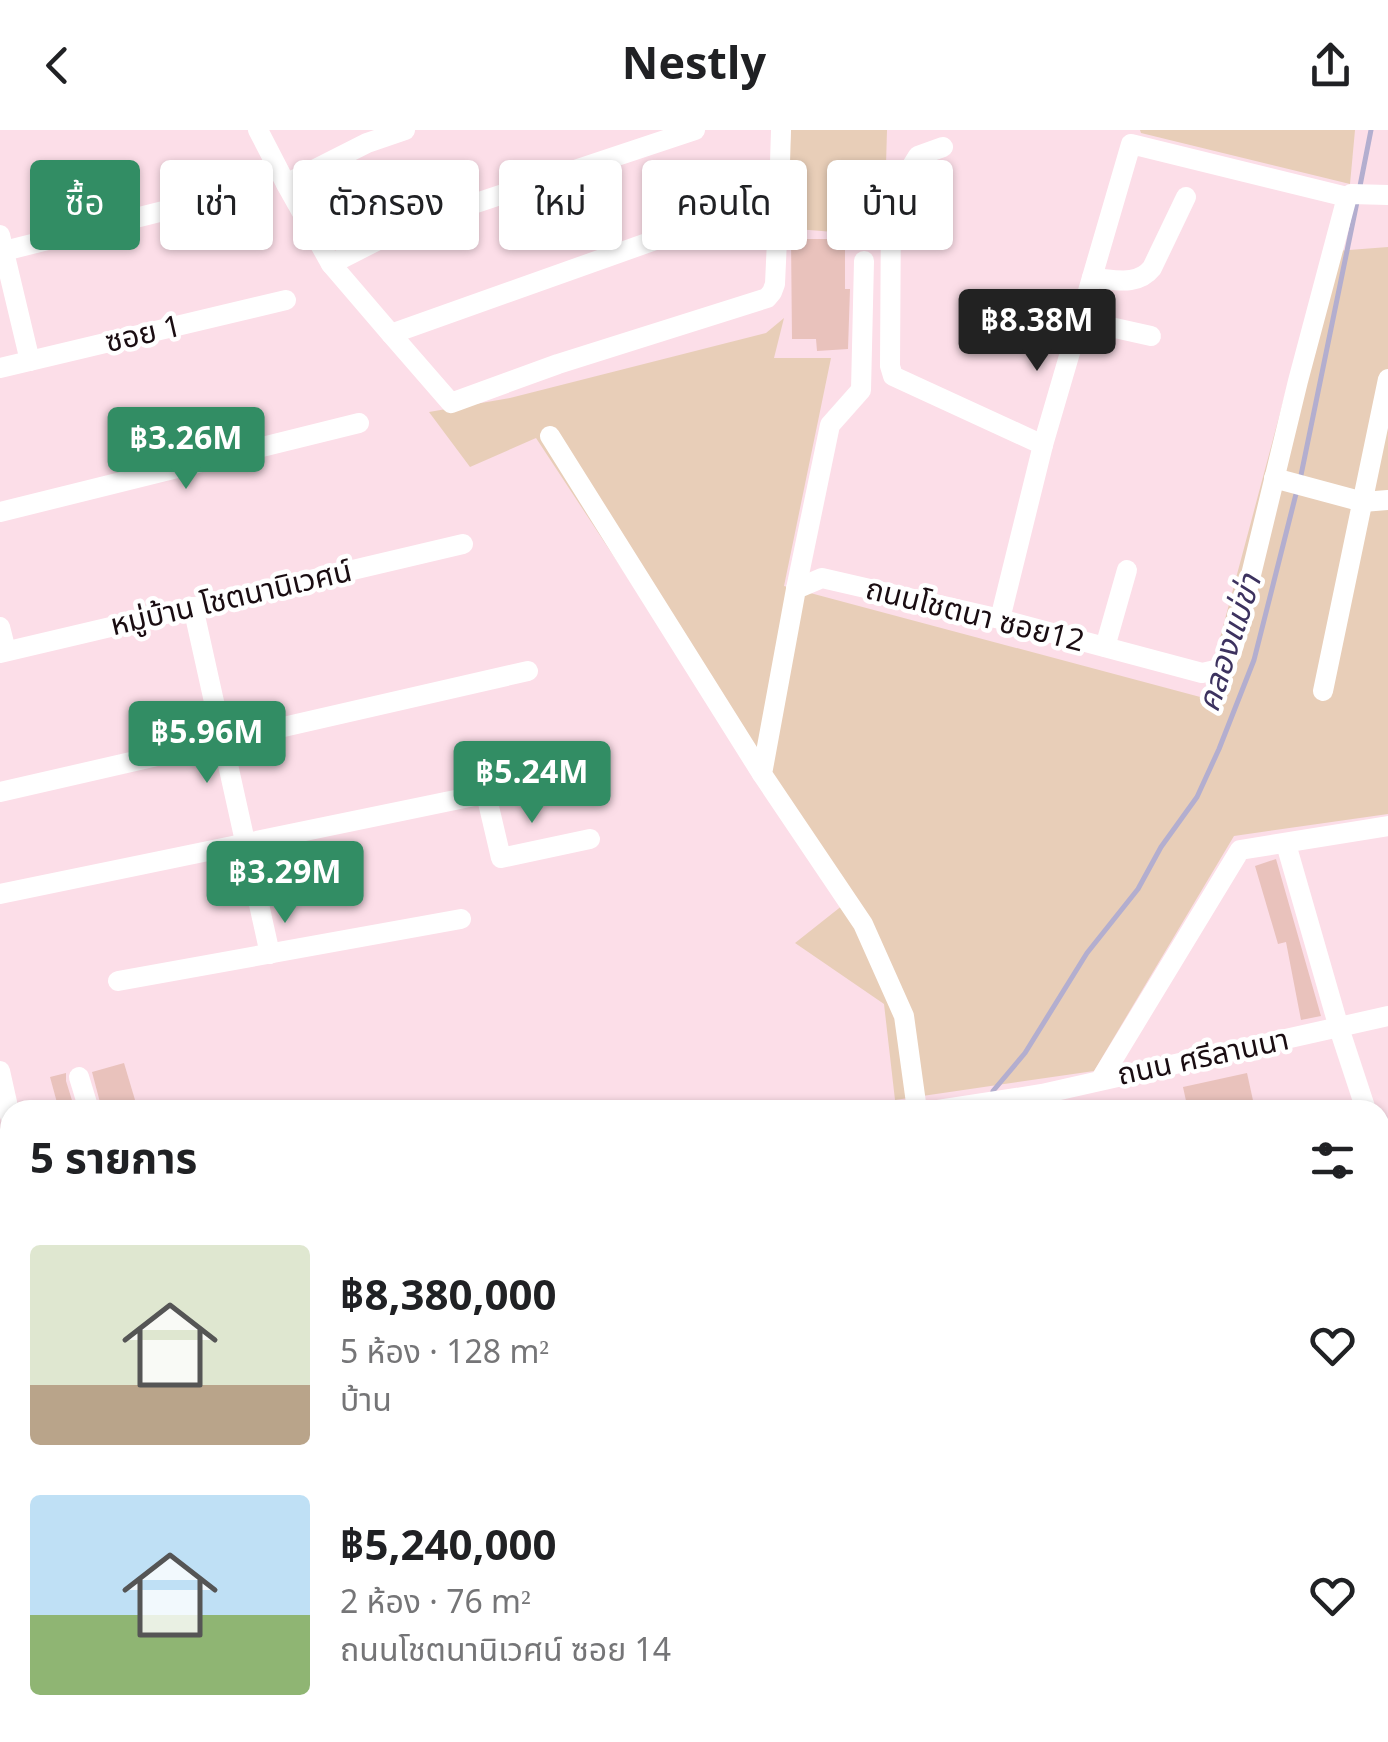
<!DOCTYPE html>
<html lang="th">
<head>
<meta charset="utf-8">
<style>
  :root { --surface:#fff; --page:#f2f2f2; --text:#202124; --muted:#757577; --accent:#328d64 }
  body { margin:0; font-family:Georgia,"Noto Sans Thai",serif; background:var(--page); color:var(--text); height:100vh; display:flex; flex-direction:column; font-size:38px; white-space:nowrap }
  * { box-sizing:border-box; margin:0 }
  p { font-size:32px; color:var(--muted) }
  .icon { flex:none; width:55px; height:55px; fill:none; stroke:currentColor; stroke-width:2; stroke-linecap:round; stroke-linejoin:round }
  .map { position:relative; flex:1; overflow:hidden }
  .side { position:absolute; left:0px; top:970px; width:1390px; height:642px; display:flex; flex-direction:column; background:var(--surface); border-radius:30px 30px 0 0; box-shadow:0 2px 8px #0004 }
  .side>* { flex:none }
  .top-card { position:absolute; left:30px; top:30px; width:1330px; height:90px; display:flex; gap:20px }
  .price { position:absolute; translate:-50% -85px; padding:0 22px; border-radius:10px; background:var(--accent); color:#fff; font-size:32px; line-height:65px; filter:drop-shadow(0 2px 5px #0008) }
  .price::after { content:''; position:absolute; left:50%; top:60px; width:30px; height:22px; margin-left:-15px; background:inherit; clip-path:polygon(0 0,100% 0,50% 100%) }
  .price.active { background:#222; color:#fff }
  ul { padding:0; list-style:none }
  li { display:flex; align-items:center; gap:30px; height:250px; padding:0 30px }
  li span { display:grid; place-items:center; flex:none; width:280px; height:200px; border-radius:10px; color:#555 }
  li>.icon { margin-inline-start:auto }
  span .icon { width:120px; height:120px; fill:#fffc; stroke-width:1 }
  li b { font-size:42px }
  h2 { display:flex; justify-content:space-between; align-items:center; height:120px; padding:0 30px; font-size:42px }
  .tag { padding:0 35px; border-radius:10px; background:var(--surface); box-shadow:0 2px 8px #0004; font-size:35px; line-height:90px }
  .tag.active { background:var(--accent); color:#fff }
  header { display:flex; justify-content:space-between; align-items:center; height:130px; padding:0 30px; background:var(--surface); font-size:45px; font-weight:700 }
  .map>svg:first-child { display:block }
  .green { fill:#e8ceb8 }
  .lines { fill:none; stroke-linecap:round; stroke-linejoin:round }
  .stream { stroke:#b3aecf; stroke-width:5 }
  .building { fill:#e9c2bc }
  .minor { stroke:#fff; stroke-width:20 }
  .labels { text-anchor:middle; stroke-width:9; stroke-linejoin:round; paint-order:stroke }
  .street-label { font-size:30px; fill:#1a0d12; stroke:#fff }
  .water-label { font-size:32px; font-style:italic; fill:#3c325f; stroke:#fff }
</style>
</head>
<body>
<header><svg class="icon" aria-label="back" viewBox="0 0 24 24"><path d="M15 5l-7 7 7 7"/></svg>Nestly<svg class="icon" aria-label="share" viewBox="0 0 24 24"><path d="M12 15V3M7 8l5-5 5 5M5 13v7h14v-7"/></svg></header>
<div class="map">
<svg width="1388" height="1612" viewBox="0 0 1388 1612">
  <rect width="100%" height="100%" fill="#fcdee8"/>
  <g class="green">
    <path d="M791 0H887L884 106 784 98Z"/>
    <path d="M1140 0H1355L1350 54 1141 3Z"/>
    <path d="M1388 117V684L1234 706 1094 941 895 970 884 874 795 813 843 775 536 308 470 337 429 282 510 268 766 203 784 188 774 228H831L784 456 1204 568 1323 122Z"/>
    <path d="M1388 1454V1612H1180L1177 1603 1380 1602V1456Z"/>
  </g>
  <g class="lines">
    <g class="stream">
      <path d="M1359 61 1371 0"/>
      <path d="M1300 350 1357 72"/>
      <path d="M992 968 993 961 1025 923 1087 823 1138 759 1161 717 1197 667 1219 619 1254 530 1297 360"/>
      <path d="M1163 1602 1166 1612"/>
    </g>
  </g>
  <g class="building">
    <path d="M791 109H845V159H850L848 219 817 221 816 209H792Z"/>
    <path d="M1276 729 1321 886 1301 890 1286 812 1278 814 1255 736Z"/>
    <path d="M124 933 138 980H102L92 942Z"/>
    <path d="M66 943V951L75 980H59L50 947Z"/>
    <path d="M1247 943 1254 975 1231 980H1188L1183 957Z"/>
  </g>
  <g class="lines">
    <g class="minor">
      <path d="M258 0 286 54 367 13 405 0"/>
      <path d="M943 17 918 26 897 60 891 75 890 236 893 246 1043 315"/>
      <path d="M286 54 331 134 391 204 779 66 781 0"/>
      <path d="M0 105 30 231"/>
      <path d="M0 122 251 59"/>
      <path d="M331 134 404 97 695 0"/>
      <path d="M1092 148C1113 149 1137 157 1152 138L1186 67"/>
      <path d="M1079 190 1151 206"/>
      <path d="M391 204 451 273 558 234 767 168 772 162 775 154 779 66"/>
      <path d="M0 238 286 170"/>
      <path d="M550 306 762 644"/>
      <path d="M1274 348 1363 372 1388 370"/>
      <path d="M0 382 359 293"/>
      <path d="M796 459 830 295 861 260 864 131"/>
      <path d="M193 477 270 824"/>
      <path d="M1000 489 1043 315 1131 14 1347 67"/>
      <path d="M0 497 6 521"/>
      <path d="M1105 517 1127 440"/>
      <path d="M0 523 463 414"/>
      <path d="M1323 561 1388 249"/>
      <path d="M0 662 528 541"/>
      <path d="M486 664 501 728 590 709"/>
      <path d="M1286 714 1339 898 1366 980"/>
      <path d="M0 764 571 646"/>
      <path d="M118 851 461 789"/>
      <path d="M0 941 10 986"/>
      <path d="M79 947 89 980"/>
      <path d="M1101 949 1240 720 1388 696"/>
      <path d="M917 980 904 886 863 794 762 644 796 459 822 448 1000 489 1202 543 1224 538 1234 515 1298 251 1347 67 1351 64 1388 65"/>
      <path d="M938 980 1042 964 1388 886"/>
      <path d="M1380 1025 1388 1050"/>
      <path d="M1380 1076 1388 1073"/>
      <path d="M0 1136 10 1134"/>
      <path d="M1380 1178 1388 1176"/>
      <path d="M1380 1271 1388 1268"/>
      <path d="M0 1368H10"/>
      <path d="M1380 1376 1388 1373"/>
      <path d="M0 1553 10 1552"/>
      <path d="M0 1589 10 1588"/>
      <path d="M293 1602 294 1612"/>
      <path d="M753 1602 758 1612"/>
      <path d="M1117 1602 1131 1612"/>
      <path d="M461 1612 465 1602"/>
      <path d="M861 1612 881 1602"/>
    </g>
  </g>
  <g class="labels">
    <g class="street-label">
      <text transform="translate(143 204) rotate(-13)" y="10">ซอย 1</text>
      <text transform="translate(231 468) rotate(-13)" y="10">หมู่บ้าน โชตนานิเวศน์</text>
      <text transform="translate(975 485) rotate(14)" y="10">ถนนโชตนา ซอย12</text>
      <text transform="translate(1203 927) rotate(-12)" y="10">ถนน ศรีลานนา</text>
    </g>
    <g class="water-label">
      <text transform="translate(1229 513) rotate(-72)" y="11">คลองแม่ข่า</text>
    </g>
  </g>
</svg>
<b class="price active" style="left:1037px;top:244px">฿8.38M</b>
<b class="price" style="left:186px;top:362px">฿3.26M</b>
<b class="price" style="left:207px;top:656px">฿5.96M</b>
<b class="price" style="left:532px;top:696px">฿5.24M</b>
<b class="price" style="left:285px;top:796px">฿3.29M</b>
<div class="top-card">
<a class="tag active">ซื้อ</a>
<a class="tag">เช่า</a>
<a class="tag">ตัวกรอง</a>
<a class="tag">ใหม่</a>
<a class="tag">คอนโด</a>
<a class="tag">บ้าน</a>
</div>
<section class="side">
<h2>5 รายการ<svg class="icon" aria-label="filters" viewBox="0 0 24 24"><path d="M4 7h16M4 17h16"/><circle cx="9" cy="7" r="2"/><circle cx="15" cy="17" r="2"/></svg></h2>
<ul>
<li><span style="background:linear-gradient(#dfe7d0 70%,#b9a48a 0)"><svg class="icon" aria-label="home" viewBox="0 0 24 24"><path d="M3 11l9-7 9 7M6 9v11h12V9"/></svg></span><div><b>฿8,380,000</b><p>5 ห้อง · 128 m²</p><p>บ้าน</p></div><svg class="icon" aria-label="heart" viewBox="0 0 24 24"><path d="M12 20l-8-8c-3-5 5-10 8-4 3-6 11-1 8 4z"/></svg></li>
<li><span style="background:linear-gradient(#bfe0f5 60%,#8fb573 0)"><svg class="icon" aria-label="home" viewBox="0 0 24 24"><path d="M3 11l9-7 9 7M6 9v11h12V9"/></svg></span><div><b>฿5,240,000</b><p>2 ห้อง · 76 m²</p><p>ถนนโชตนานิเวศน์ ซอย 14</p></div><svg class="icon" aria-label="heart" viewBox="0 0 24 24"><path d="M12 20l-8-8c-3-5 5-10 8-4 3-6 11-1 8 4z"/></svg></li>
</ul>
</section>
</div>
</body>
</html>
